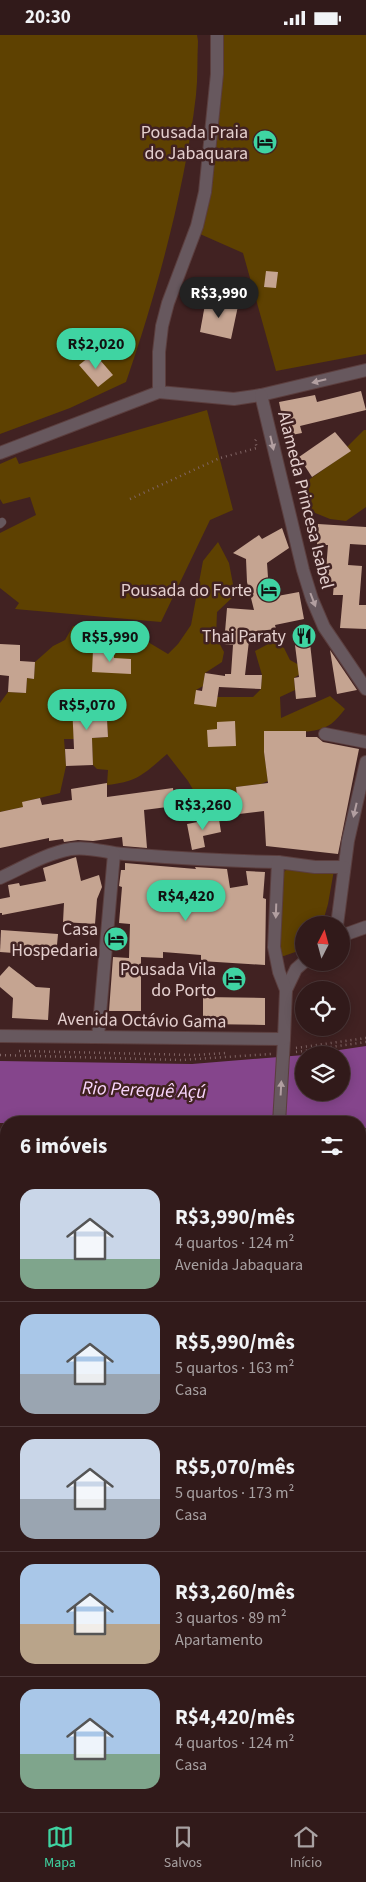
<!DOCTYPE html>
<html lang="pt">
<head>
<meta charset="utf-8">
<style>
  :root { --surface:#311a1a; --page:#3d2727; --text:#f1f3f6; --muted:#a8a1a2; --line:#4c3839; --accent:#3fd4a2 }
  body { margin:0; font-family:"Source Sans 3",sans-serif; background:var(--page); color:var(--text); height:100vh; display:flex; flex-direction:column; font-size:19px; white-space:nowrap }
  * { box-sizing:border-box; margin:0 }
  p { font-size:16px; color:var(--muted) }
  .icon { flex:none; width:28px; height:28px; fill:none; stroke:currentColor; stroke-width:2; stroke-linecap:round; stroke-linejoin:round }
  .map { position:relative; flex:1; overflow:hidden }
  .panel { position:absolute; left:0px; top:1081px; width:366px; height:696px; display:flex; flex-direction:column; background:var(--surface); border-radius:20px 20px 0 0; box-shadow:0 2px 12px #0003,0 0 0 1px var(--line) }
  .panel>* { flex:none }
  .needle { width:32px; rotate:6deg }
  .buttons { position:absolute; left:295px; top:881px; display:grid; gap:10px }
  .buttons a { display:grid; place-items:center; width:55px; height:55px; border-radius:50%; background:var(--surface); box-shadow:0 2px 12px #0003,0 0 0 1px var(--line); font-size:25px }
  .price { position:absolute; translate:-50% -42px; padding:0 11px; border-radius:18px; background:var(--accent); color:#111; font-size:16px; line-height:32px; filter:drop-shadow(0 1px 2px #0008) }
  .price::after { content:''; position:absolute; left:50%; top:30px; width:15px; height:11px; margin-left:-8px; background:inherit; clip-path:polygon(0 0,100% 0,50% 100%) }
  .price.current { background:#222; color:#fff }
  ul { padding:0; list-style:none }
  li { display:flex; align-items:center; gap:15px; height:125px; padding:0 20px }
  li+li { border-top:1px solid var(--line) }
  li span { display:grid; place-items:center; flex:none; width:140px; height:100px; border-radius:15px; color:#555 }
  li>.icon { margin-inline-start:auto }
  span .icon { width:60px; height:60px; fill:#fffc; stroke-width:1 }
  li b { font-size:21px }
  h2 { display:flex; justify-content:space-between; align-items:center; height:60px; padding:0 20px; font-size:21px }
  .status { display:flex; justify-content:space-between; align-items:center; height:35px; padding:0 25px; background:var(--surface); direction:ltr }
  .status svg { height:14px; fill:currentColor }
  .tabs { display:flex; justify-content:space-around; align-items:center; height:70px; border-top:1px solid var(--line); background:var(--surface); font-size:14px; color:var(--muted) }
  .tabs a { display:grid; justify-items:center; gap:2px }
  .tabs .current { color:var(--accent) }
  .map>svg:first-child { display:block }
  .green { fill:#5e4101 }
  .water { fill:#85458c }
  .building { fill:#c5a491 }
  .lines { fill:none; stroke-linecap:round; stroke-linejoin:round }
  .service-casing { stroke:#5b3e3e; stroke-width:9 }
  .pedestrian-casing { stroke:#5b3e3e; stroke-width:13 }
  .minor-casing { stroke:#5b3e3e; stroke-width:14 }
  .tertiary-casing { stroke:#5b3e3e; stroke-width:14 }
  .path { stroke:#806565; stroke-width:2.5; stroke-dasharray:1 4; stroke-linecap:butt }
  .service { stroke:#67585e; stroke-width:8 }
  .pedestrian { stroke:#67585e; stroke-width:11 }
  .minor { stroke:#67585e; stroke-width:12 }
  .tertiary { stroke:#67585e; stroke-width:12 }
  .oneway { fill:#b29fa1 }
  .labels { text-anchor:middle; stroke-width:5; stroke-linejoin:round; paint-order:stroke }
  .poi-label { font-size:18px; fill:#e4cfce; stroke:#412222; text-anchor:end }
  .street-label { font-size:18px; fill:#e4cfce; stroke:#412222 }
  .water-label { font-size:19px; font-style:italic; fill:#fad7fd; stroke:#412222 }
</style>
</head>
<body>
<div class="status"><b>20:30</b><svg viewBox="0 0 49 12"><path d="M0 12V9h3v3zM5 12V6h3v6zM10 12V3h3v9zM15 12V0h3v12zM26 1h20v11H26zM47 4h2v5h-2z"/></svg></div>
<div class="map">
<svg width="366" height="1777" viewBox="0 0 366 1777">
  <rect width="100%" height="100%" fill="#412222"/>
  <g class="green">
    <path d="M0 0H197L198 6C197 24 198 42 196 60 185 154 157 257 126 347L70 373 0 399Z"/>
    <path d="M221 0H366V319L276 336 243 218 200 199Z"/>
    <path d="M207 375 233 475 210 485 161 587 15 574 19 568 0 553V498L36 480 30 462 3 469 0 464V429L16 422 19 429Z"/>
    <path d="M364 395H366V472L346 486 330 484 308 475 300 451 350 416 347 412Z"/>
    <path d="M218 507 229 528 235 560 217 577 216 602 224 617 222 627 205 638 203 651 196 655 217 662H253L261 654 262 640 255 616 272 607 284 613 290 625 301 631 303 637 294 643 295 655 280 662 281 683 330 661 345 674C341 679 336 685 331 689 313 701 285 696 264 696V716L268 746 261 749 236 752 239 779 219 787 218 778 208 780 188 746 167 719C145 738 138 747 107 750L108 735 97 734 93 730 92 703 108 702 106 667 72 668 74 704H64L66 731 60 758 23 767V772L0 777V668L8 657 26 658 27 643 34 644 35 627 53 611 65 605 73 591 143 599 148 607 168 619 178 609 191 590 203 526Z"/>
    <path d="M286 835H334L328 869 322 890H304V914L278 923 283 838Z"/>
  </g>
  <path class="water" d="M366 1011V1093H360V1088H0V1026L192 1029 304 1020V1058H341V1020H306Z"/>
  <g class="building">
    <path d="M266 236 278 237 276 253 264 252Z"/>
    <path d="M206 264 238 271 231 304 200 297Z"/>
    <path d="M94 318 113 340 98 352 79 330Z"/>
    <path d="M361 356 366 375 300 391 302 398 286 401 279 367 315 360 317 367Z"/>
    <path d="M335 397 351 416 312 442 299 422Z"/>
    <path d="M318 489 366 492V510L350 509 348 530 362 531 359 570H366V594L340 593 343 560H333L334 548 325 547 328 510H317Z"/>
    <path d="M282 493 289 513 267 528 269 557H272V562L299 557 304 584 275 590 276 594 250 597 245 640H262L261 654 219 652 216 672 194 669 196 655 202 656 205 638 225 641V639H231L233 610 224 609 227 573 254 575 247 547 246 524 233 518 259 500 262 504Z"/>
    <path d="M310 608 316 662 296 664 294 643 299 642 295 610Z"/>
    <path d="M0 609 20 610V626L35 627 34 644 27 643 26 658 8 657 9 641 0 640Z"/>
    <path d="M93 615 114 616V623L131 624V639L92 637Z"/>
    <path d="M330 615 357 655 337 659Z"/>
    <path d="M106 666 108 702 92 703 93 730 66 731 65 714H74L72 668Z"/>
    <path d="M235 686 236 711 208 712 207 695 217 694V687Z"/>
    <path d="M264 696H306V702H317L323 707 359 714 338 819 266 811 264 776 239 779 236 752 268 748 264 717Z"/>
    <path d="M107 748V762L173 753 175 771 144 775 147 813 123 811 122 802 93 806 78 805 64 807 63 804 49 806V803L0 813V777L23 772 22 767 40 763 42 770 72 765 71 754Z"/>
    <path d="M218 778 221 797 203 801 205 812 192 815 187 789 208 785V780Z"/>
    <path d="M76 822 81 846 99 840 102 852 97 864 95 889 63 887 64 868 2 880V878H0V864L10 862 8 850 19 848 20 851 46 846 43 833Z"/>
    <path d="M125 828 196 834 195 832 227 834 230 853 248 850 246 836 265 837 263 863 266 864 265 930 201 926V920L163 917V923L141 922V976H109L113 922 129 923 130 889 119 888 122 852 119 851 121 835H125Z"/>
    <path d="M1 895 58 899 56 921 0 917Z"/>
    <path d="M9 931 36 952 50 953 48 985 12 983 13 963 0 952V941Z"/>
    <path d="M203 962 265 963V990L203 989Z"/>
  </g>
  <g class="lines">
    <defs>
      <g id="service">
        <path d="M0 489 2 487"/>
        <path d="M360 1167 366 1166"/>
      </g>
      <g id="pedestrian">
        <path d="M360 1206H366"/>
        <path d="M360 1272H366"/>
        <path d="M360 1338H366"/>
        <path d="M360 1444 366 1445"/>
        <path d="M0 1540 6 1541"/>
        <path d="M360 1573H366"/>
        <path d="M0 1620 6 1621"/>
        <path d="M360 1659H366"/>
        <path d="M288 1771 299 1777"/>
        <path d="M170 1777 172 1771"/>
      </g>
      <g id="minor">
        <path d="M325 699 366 707"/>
        <path d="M0 843C22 833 47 818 71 814 89 811 106 818 124 819 175 823 226 826 278 827"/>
        <path d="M98 1002 114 819"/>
        <path d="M279 1088 284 1004"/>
        <path d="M360 1120 366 1119"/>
        <path d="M0 1315H6"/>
        <path d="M0 1404 6 1371"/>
      </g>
      <g id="tertiary">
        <path d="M217 0V39L205 157 197 191 168 268 162 291 159 317V357L234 364 261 360 366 335"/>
        <path d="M261 360 303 535 312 564 324 592 366 654"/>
        <path d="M0 418 159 357"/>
        <path d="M337 890 348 806 366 727"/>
        <path d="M341 901 366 892"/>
        <path d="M286 955 296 934 304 927"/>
        <path d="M0 1001 284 1004 286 955 279 937 274 912 278 827 315 832H344"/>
      </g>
    </defs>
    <use href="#service" class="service-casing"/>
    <use href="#pedestrian" class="pedestrian-casing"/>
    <use href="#minor" class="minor-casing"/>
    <use href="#tertiary" class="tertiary-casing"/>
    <g class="path">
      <path d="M130 464 220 423 257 413 255 406 258 402"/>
      <path d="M296 1013 366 1003"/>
      <path d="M19 1016 195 1020 226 1018"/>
      <path d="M296 1017 366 1007"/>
      <path d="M0 1020 181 1025 271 1019"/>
    </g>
    <use href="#service" class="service"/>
    <use href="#pedestrian" class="pedestrian"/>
    <use href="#minor" class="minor"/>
    <use href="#tertiary" class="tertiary"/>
  </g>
  <defs><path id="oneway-solid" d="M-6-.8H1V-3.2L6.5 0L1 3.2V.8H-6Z" transform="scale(1.25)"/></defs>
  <g class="oneway">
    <use href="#oneway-solid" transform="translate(319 346) rotate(166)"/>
    <use href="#oneway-solid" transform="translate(272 408) rotate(77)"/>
    <use href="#oneway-solid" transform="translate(313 565) rotate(69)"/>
    <use href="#oneway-solid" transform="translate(355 775) rotate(103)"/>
    <use href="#oneway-solid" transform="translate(276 876) rotate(92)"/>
    <use href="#oneway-solid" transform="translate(281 1053) rotate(-87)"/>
  </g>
  <defs>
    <symbol id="hotel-disc" viewBox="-11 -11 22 22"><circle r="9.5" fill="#3fd4a2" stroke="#412222"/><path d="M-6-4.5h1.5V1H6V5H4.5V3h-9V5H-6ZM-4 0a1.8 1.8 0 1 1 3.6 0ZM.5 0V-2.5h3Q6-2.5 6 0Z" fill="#111"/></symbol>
    <symbol id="restaurant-disc" viewBox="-11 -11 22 22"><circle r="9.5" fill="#3fd4a2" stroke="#412222"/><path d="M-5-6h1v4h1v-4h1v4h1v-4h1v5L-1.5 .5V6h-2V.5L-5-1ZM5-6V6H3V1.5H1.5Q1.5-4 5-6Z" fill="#111"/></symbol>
  </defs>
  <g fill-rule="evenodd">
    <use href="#hotel-disc" x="251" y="93" width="28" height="28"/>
    <use href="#hotel-disc" x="255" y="541" width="28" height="28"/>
    <use href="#restaurant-disc" x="290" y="587" width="28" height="28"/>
    <use href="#hotel-disc" x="102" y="890" width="28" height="28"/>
    <use href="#hotel-disc" x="220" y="930" width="28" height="28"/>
  </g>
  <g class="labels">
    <g class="poi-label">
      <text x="248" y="103">Pousada Praia<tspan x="248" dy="21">do Jabaquara</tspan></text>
      <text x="252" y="561">Pousada do Forte</text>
      <text x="286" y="607">Thai Paraty</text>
      <text x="98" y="900">Casa<tspan x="98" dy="21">Hospedaria</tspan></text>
      <text x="216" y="940">Pousada Vila<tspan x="216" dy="21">do Porto</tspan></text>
    </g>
    <g class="street-label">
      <text transform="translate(306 465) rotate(76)" y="6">Alameda Princesa Isabel</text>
      <text transform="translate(142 985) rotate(1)" y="6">Avenida Octávio Gama</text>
    </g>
    <g class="water-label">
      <text transform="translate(144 1054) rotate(2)" y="7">Rio Perequê Açú</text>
    </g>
  </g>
</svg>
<div class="buttons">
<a><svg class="needle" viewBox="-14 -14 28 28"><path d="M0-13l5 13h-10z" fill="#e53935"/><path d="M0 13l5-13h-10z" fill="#a8a1a2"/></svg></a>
<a><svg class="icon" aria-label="locate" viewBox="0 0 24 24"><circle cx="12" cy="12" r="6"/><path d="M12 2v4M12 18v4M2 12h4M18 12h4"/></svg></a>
<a><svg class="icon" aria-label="layers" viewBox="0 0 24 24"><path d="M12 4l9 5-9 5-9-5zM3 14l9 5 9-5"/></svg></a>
</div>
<b class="price current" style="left:219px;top:284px">R$3,990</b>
<b class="price" style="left:96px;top:335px">R$2,020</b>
<b class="price" style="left:110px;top:628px">R$5,990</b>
<b class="price" style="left:87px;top:696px">R$5,070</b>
<b class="price" style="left:203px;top:796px">R$3,260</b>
<b class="price" style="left:186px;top:887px">R$4,420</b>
<section class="panel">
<h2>6 imóveis<svg class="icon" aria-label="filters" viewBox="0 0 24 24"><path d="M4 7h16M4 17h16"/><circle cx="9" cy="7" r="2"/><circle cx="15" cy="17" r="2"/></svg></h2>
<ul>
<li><span style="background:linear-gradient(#c9d6e8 70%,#7fa58c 0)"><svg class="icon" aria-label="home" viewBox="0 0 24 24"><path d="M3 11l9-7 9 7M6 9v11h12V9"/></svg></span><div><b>R$3,990/mês</b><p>4 quartos · 124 m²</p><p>Avenida Jabaquara</p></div></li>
<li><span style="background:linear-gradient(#a9c7e8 60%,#9aa5b1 0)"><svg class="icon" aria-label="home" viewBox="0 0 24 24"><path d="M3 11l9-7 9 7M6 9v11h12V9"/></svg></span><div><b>R$5,990/mês</b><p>5 quartos · 163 m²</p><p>Casa</p></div></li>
<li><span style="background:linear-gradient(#c9d6e8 60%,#9aa5b1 0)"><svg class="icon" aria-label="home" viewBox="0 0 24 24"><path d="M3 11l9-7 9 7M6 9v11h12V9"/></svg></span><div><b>R$5,070/mês</b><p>5 quartos · 173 m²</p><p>Casa</p></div></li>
<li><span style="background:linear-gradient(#a9c7e8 60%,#b9a48a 0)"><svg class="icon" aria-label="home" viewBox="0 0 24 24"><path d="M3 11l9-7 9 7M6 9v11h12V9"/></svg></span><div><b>R$3,260/mês</b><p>3 quartos · 89 m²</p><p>Apartamento</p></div></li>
<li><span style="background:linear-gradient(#a9c7e8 65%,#7fa58c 0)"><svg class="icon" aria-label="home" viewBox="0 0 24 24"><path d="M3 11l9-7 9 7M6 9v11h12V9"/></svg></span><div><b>R$4,420/mês</b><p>4 quartos · 124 m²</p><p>Casa</p></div></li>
</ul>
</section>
</div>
<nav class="tabs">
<a class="current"><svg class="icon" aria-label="map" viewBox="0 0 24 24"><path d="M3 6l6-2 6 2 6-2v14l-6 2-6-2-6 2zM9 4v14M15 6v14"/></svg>Mapa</a>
<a><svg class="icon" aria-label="saved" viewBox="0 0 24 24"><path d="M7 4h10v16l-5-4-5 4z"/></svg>Salvos</a>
<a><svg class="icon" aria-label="home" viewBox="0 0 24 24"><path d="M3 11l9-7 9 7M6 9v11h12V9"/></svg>Início</a>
</nav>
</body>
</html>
